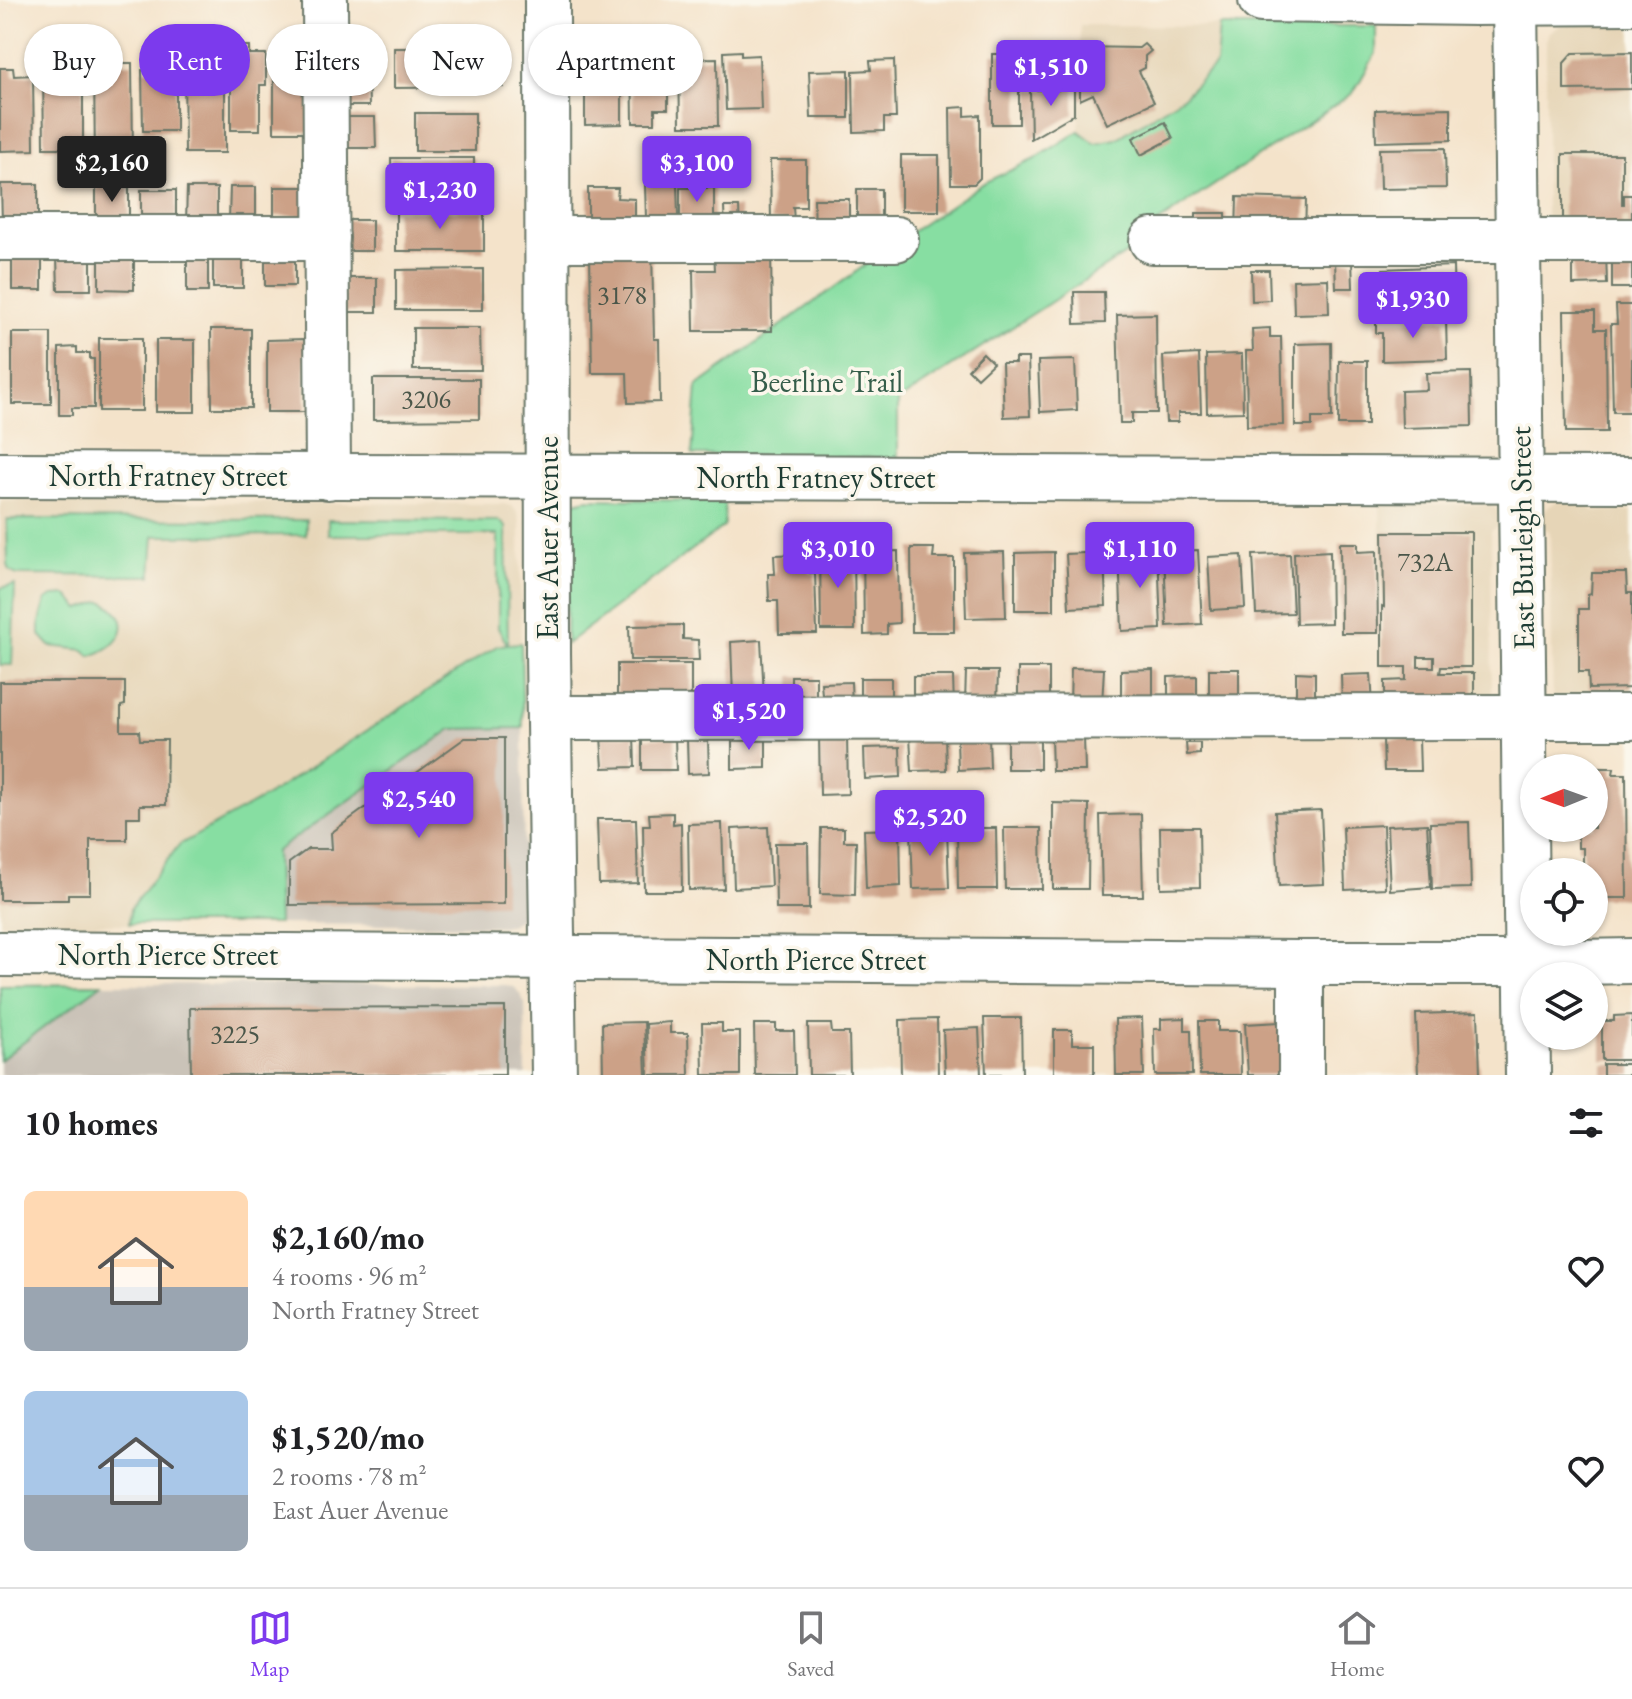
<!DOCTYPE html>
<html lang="en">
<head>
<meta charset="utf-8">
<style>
  :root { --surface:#fff; --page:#f6f6f6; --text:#202124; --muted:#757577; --line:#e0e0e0; --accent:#7c3aed }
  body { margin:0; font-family:"EB Garamond",serif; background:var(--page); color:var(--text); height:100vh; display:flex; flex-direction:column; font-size:30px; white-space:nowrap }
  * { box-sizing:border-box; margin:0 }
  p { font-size:26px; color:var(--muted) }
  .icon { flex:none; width:44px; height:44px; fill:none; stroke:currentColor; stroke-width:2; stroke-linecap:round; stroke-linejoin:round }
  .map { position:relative; height:1075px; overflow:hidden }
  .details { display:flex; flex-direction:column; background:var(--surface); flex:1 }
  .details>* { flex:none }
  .hud { position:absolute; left:24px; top:24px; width:800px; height:72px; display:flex; gap:16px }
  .needle { width:52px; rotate:269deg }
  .buttons { position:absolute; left:1520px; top:754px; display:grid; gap:16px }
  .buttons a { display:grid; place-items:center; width:88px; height:88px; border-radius:50%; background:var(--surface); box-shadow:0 2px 6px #0004; font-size:40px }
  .price { position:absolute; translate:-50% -68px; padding:0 18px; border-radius:8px; background:var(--accent); color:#fff; font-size:26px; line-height:52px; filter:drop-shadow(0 2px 4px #0008) }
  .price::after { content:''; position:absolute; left:50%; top:48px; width:24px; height:18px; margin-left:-12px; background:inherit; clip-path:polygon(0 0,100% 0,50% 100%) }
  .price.selected { background:#222; color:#fff }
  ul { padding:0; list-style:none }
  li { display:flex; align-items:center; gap:24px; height:200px; padding:0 24px }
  li span { display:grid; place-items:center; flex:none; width:224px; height:160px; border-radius:12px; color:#555 }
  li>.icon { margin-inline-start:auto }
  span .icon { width:96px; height:96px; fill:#fffc; stroke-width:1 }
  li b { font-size:34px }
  h2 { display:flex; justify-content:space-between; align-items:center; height:96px; padding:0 24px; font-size:34px }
  .tag { padding:0 28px; border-radius:36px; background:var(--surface); box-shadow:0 2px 6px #0004; font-size:28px; line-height:72px }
  .tag.selected { background:var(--accent); color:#fff }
  .tab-bar { display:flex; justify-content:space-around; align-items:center; height:112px; border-top:2px solid var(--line); background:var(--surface); font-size:22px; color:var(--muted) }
  .tab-bar a { display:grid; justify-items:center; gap:4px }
  .tab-bar .selected { color:var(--accent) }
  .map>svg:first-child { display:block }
  .built { fill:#e6d5b7 }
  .industrial { fill:#cac3b8 }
  .green { fill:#87dea2; stroke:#538e6b; stroke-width:2 }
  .building { fill:#cca187; fill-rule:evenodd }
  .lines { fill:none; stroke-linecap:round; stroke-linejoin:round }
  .minor-casing { stroke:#6a7768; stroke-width:48 }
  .minor { stroke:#fff; stroke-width:44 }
  .labels { text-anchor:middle; stroke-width:7; stroke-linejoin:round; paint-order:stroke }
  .number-label { font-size:26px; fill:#4a5649 }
  .park-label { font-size:30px; fill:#345d4a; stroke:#fbf7ec }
  .street-label { font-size:30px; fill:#1f3d34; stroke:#fbf7ec }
</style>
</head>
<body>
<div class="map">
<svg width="1632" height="1075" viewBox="0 0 1632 1075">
  <rect width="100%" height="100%" fill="#fbf7ec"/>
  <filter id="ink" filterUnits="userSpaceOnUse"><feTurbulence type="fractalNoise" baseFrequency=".0125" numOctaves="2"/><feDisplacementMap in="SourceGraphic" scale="16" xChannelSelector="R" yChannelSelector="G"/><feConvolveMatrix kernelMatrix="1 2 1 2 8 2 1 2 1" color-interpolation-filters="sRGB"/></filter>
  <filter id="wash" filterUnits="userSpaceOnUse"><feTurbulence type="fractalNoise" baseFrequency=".006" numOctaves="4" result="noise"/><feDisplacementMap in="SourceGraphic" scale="32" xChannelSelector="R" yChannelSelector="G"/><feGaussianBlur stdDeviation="1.8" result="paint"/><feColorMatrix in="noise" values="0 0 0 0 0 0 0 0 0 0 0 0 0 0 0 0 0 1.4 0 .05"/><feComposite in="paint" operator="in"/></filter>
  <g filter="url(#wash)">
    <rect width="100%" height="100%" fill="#f4e3ca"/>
    <g class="built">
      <path d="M1632 24V233H1546V41L1549 33 1561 25Z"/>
      <path d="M1080 25 1219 26 1216 64 1184 96 1116 139 1095 143 1079 131Z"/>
      <path d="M0 501 503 504 512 506 518 514 520 523 521 643 497 646 265 797 180 845 130 909 129 924 0 923Z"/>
      <path d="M1556 502H1582L1594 511H1632V707H1553L1550 532 1542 527V517L1547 508Z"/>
      <path d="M1380 504 1488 505 1496 509 1499 515V526L1491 531 1492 710H1381Z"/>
    </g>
    <g class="industrial">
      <path d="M523 728 524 906 520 918 512 924 503 926 278 924 276 851 452 729Z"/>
      <path d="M102 984 507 985 515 988 521 995 525 1004 526 1075H0V1060Z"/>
    </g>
    <g class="green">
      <path d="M1219 26H1376V53L1353 93 1139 235 1130 251 898 401V458L692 455 697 386 917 228 985 182 1035 159 1079 131 1095 143 1116 139 1184 96 1216 64Z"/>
      <path d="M587 499 725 501 724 526 566 644 568 509 575 502Z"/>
      <path d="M7 519 306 520V535L154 536 151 576 17 575 10 571 8 565Z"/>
      <path d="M328 520 500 521 506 527 508 644 521 643 523 728 452 729 276 851 278 924H129L130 909 179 845 265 797 497 646 507 644 498 628V535H328Z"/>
      <path d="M15 585 12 665H0V588Z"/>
      <path d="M67 595 80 609 102 601C138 619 122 647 90 656L84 650 50 646 40 635V622L46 600 53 596Z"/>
      <path d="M102 984 0 1060V985Z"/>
    </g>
    <g id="blocks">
      <g class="building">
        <path d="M1144 44 1151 51 1145 56V68L1139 71 1154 102 1107 124 1093 94 1080 100V47L1139 48Z"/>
        <path d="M231 46H249V54H266V85H260V130H231Z"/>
        <path d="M394 48H503V87L394 88Z"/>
        <path d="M585 50H622V124L585 125Z"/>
        <path d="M632 50H645V57H668V109H655V123H633Z"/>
        <path d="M741 51V56L759 55 761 109 726 110 724 52Z"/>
        <path d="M1632 52V89L1564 90V63L1573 53Z"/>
        <rect x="992" y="54" width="27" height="70"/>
        <path d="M717 58 718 126H680L679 59Z"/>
        <path d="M894 60 896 118H884V131L854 132 853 71 871 70 870 61Z"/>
        <path d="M94 63H132L133 158 120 159V166H95Z"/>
        <path d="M204 66V73H225V153H185L184 67Z"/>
        <path d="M0 68H13L14 76 33 75 34 150 0 151Z"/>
        <rect x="274" y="68" width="36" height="64"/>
        <path d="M43 70H83V148H44Z"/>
        <path d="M142 70H176V131H143Z"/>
        <path d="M340 70H368L369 106H340Z"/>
        <path d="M849 70V118H811L809 71Z"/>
        <path d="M1058 84H1074V114L1031 139 1030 90H1058Z"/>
        <path d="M965 107V116L980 115V178L974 184H951L950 108Z"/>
        <path d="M1451 108V140L1376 142 1375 110Z"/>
        <rect x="415" y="113" width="60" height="38"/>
        <path d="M343 117H375L376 148H343Z"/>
        <path d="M1165 122 1173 138 1141 155 1133 138Z"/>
        <path d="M1445 148 1446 188 1380 189 1379 149Z"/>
        <path d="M1563 154H1622V204H1624V195H1632V227H1629V218H1621L1622 232H1563Z"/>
        <rect x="901" y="155" width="38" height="56"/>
        <path d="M391 158H474V196H392Z"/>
        <path d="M770 160H806V207H793L794 221H771Z"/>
        <path d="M1 184H38V220L2 221Z"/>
        <path d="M677 184 678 217 646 218 645 185Z"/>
        <path d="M96 187 129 188V222L96 221Z"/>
        <path d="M230 187H256V221H229Z"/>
        <rect x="274" y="187" width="34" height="29"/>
        <path d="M187 188H217V223L186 222Z"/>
        <path d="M588 188H618L617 198 635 199V227H588Z"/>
        <rect x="680" y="188" width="34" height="32"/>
        <rect x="857" y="189" width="24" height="34"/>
        <rect x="141" y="190" width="35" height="31"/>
        <path d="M1237 197 1306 199 1305 235 1236 233Z"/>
        <path d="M814 199H849V228L815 229Z"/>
        <path d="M724 207H739L740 229H725Z"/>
        <rect x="396" y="211" width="88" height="40"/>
        <rect x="1196" y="213" width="30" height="18"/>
        <rect x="340" y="220" width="32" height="31"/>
        <path d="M771 248 772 331H694L693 270H715L714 249Z"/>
        <path d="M652 251 654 339H659L660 402 628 403 627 373H592L590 252Z"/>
        <path d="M1606 252 1607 284 1573 285V253Z"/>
        <path d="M243 253V288H213V254Z"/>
        <rect x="12" y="255" width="30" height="35"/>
        <path d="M57 256H91V290H58Z"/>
        <path d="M99 256H134V290L99 289Z"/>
        <rect x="187" y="256" width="21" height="36"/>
        <rect x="265" y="256" width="30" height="30"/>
        <rect x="1612" y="256" width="20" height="32"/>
        <path d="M1335 260H1352L1353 288H1336Z"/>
        <path d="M1453 266 1454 304 1385 307 1383 269Z"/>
        <path d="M483 269V310H396V270Z"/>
        <path d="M1251 270H1269L1270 300 1252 301Z"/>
        <rect x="344" y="278" width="33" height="34"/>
        <path d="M1328 279 1329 313 1294 314 1293 280Z"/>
        <path d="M1074 292H1104L1105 323 1075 324Z"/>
        <path d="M1616 305H1632V412H1613L1611 324H1617Z"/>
        <path d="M1564 311H1595V329H1606L1607 432H1566Z"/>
        <path d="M1156 314 1157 413H1132V423H1120L1117 315Z"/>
        <path d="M1446 319 1447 359 1382 361V333H1376V321Z"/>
        <path d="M413 328H480L481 370H413Z"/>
        <path d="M1270 328V337H1281L1283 425 1247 426 1246 351H1253L1252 329Z"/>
        <path d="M211 329H251V408H212Z"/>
        <rect x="12" y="333" width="39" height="71"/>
        <rect x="99" y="338" width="43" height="73"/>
        <path d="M305 339 306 412H267V340Z"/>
        <rect x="156" y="340" width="39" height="72"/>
        <path d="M1331 343 1332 418H1312V426H1295V344Z"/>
        <path d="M77 347V353H90V359H94V408H72V415H59V348Z"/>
        <path d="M983 353 993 363 977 378 968 369Z"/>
        <path d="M1199 354 1201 413H1178V422H1166L1163 356Z"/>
        <path d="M1242 354 1243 412 1207 413 1206 355Z"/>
        <path d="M1015 358H1028L1030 416 1004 417 1002 363H1015Z"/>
        <path d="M1075 360 1077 410 1040 412 1038 361Z"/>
        <path d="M1339 361H1367V425H1338Z"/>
        <path d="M1471 372 1472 426 1402 428 1401 391 1427 390 1426 373Z"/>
        <path d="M373 379H479V419L373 420Z"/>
        <path d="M1383 532H1471V667H1441L1440 673H1474V711L1385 698V681L1406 680V667H1382V606L1384 607ZM1418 657H1434V667H1418Z"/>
        <path d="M863 541 878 542V552L898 551 899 623 887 624V634L864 635Z"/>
        <path d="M1340 543H1358V552L1377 551 1378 633H1341Z"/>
        <path d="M911 548H934L933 558H954V632H912Z"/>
        <path d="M1158 549 1161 629 1122 631 1119 551Z"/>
        <path d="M1198 550 1202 624 1167 626 1164 552Z"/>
        <path d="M820 551H854L855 630H821Z"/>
        <path d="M1330 551 1331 623 1296 624 1294 553Z"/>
        <path d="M1004 552 1006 617 966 618 964 553Z"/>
        <path d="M1054 552V610H1015V553Z"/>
        <path d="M1104 552 1106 606 1069 608 1066 554Z"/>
        <path d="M810 554V573H815L817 634H779L778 601H769L768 574H775L774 555Z"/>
        <path d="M1290 554 1293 613 1256 614 1253 555Z"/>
        <path d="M1242 555 1245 608 1211 610 1208 557Z"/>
        <path d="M1592 573H1626L1627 593H1632V688L1589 689 1588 672H1579V609H1588V595L1591 594Z"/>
        <path d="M683 625V639L698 640 699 660H630L629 626Z"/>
        <path d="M761 640 764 696 733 698 731 642Z"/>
        <rect x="617" y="664" width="74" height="36"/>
        <rect x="1018" y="668" width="31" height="34"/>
        <path d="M1071 668 1104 669 1102 704 1070 703Z"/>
        <path d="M1153 669V703H1121V670Z"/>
        <path d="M1209 669H1239V701L1209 702Z"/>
        <path d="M966 671H998L997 703H965Z"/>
        <path d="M1296 672 1315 673V707H1296Z"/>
        <path d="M1371 674 1373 705 1342 706 1341 675Z"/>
        <rect x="791" y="676" width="25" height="30"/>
        <path d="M913 676H953L954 707 913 708Z"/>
        <path d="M1197 676V704H1168V677Z"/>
        <rect x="860" y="678" width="31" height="28"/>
        <path d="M0 682H125V705L121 706V731H139L140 740H167L166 805H140V817H127V840H90V894H68V900H0Z"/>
        <path d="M851 682 852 704 823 706 821 683Z"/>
        <path d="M634 735 635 767 603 768 601 736Z"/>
        <path d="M819 735H847L848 794 820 795Z"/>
        <path d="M945 735 946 770 912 771 910 737Z"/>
        <path d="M766 736V768L732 769V737Z"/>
        <path d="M675 737 676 770H642V738Z"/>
        <path d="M989 737 990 768 958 770 957 739Z"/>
        <path d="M1051 737H1084L1085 771H1052Z"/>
        <path d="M465 738H504V904L289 905V863L308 849H332L331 833 387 792H414L415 774Z"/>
        <rect x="1007" y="738" width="33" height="31"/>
        <path d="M687 739H708L709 773 688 774Z"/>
        <path d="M1383 739H1419L1420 771H1384Z"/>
        <path d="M1186 743H1200V754L1187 755Z"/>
        <path d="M900 747 901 777 865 779 864 748Z"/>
        <path d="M1594 768H1614L1613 774H1626L1627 898H1594V872H1583V848H1578V828H1594Z"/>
        <path d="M1053 803 1089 804 1088 889H1053Z"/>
        <path d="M1321 810 1324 884 1279 886 1275 812Z"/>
        <path d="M673 813V824L681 823 682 891H644L643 825H650L649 814Z"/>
        <path d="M1141 814 1143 896H1102L1100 815Z"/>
        <path d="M597 819H636L638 883 599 884Z"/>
        <path d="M1469 822 1471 888 1432 889 1430 823Z"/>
        <path d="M722 823 724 889 689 890 688 824Z"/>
        <path d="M1427 824 1431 887 1390 890 1387 826Z"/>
        <path d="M1383 825 1385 888 1345 890 1343 827Z"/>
        <path d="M768 827 771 886 734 888 732 829Z"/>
        <path d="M1160 827H1199L1200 887 1161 888Z"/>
        <path d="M821 828H844V841H856L855 895 820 894Z"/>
        <path d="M947 828 949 888 913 889 911 829Z"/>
        <path d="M957 828H996L997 889H958Z"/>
        <path d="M1004 828H1041L1042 889H1005Z"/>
        <path d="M900 829 901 886 866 888 864 830Z"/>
        <path d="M775 843H808L809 909H776Z"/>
        <path d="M505 1007V1075H191L190 1008Z"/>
        <path d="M1478 1012 1480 1075H1418L1416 1014Z"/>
        <path d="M1632 1015V1060H1602V1021H1614V1016Z"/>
        <path d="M984 1018H1021L1022 1075H986Z"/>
        <path d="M1142 1018 1144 1075H1116L1115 1019Z"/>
        <path d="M1185 1018V1030H1191L1192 1075H1155L1154 1029H1161V1019Z"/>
        <path d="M937 1019 938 1075H901L900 1020Z"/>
        <path d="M1199 1021H1218V1031H1240L1241 1075H1200Z"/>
        <path d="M644 1022 646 1075H603L602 1023Z"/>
        <path d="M670 1022V1033H688L689 1075H648L646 1024Z"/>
        <path d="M1281 1022 1283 1075H1248L1245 1024Z"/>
        <path d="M702 1023H722V1032H740V1075H703Z"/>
        <path d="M754 1024H776V1031H794L795 1075H755Z"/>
        <path d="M808 1024H831L832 1033H849L850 1075H809Z"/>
        <path d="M979 1028 981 1075H945L943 1030Z"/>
        <path d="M1054 1030H1072V1044H1094V1075H1054Z"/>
        <rect x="1603" y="1064" width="29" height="11"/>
      </g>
    </g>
  </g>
  <g filter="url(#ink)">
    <use href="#blocks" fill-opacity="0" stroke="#6a7768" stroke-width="2"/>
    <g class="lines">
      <defs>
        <g id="minor">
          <path d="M325 0 328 477"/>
          <path d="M547 0 548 653 554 1075"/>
          <path d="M1261 0 1475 3 1632 2"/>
          <path d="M1515 0 1528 1075"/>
          <path d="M0 238H327"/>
          <path d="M548 239H896"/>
          <path d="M1152 241H1632"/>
          <path d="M0 475 1632 480"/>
          <path d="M549 718 1632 717"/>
          <path d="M0 954 1301 963H1527L1632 961"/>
          <path d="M1301 963V1075"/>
        </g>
      </defs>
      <use href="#minor" class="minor-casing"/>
      <use href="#minor" class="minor"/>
    </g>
  </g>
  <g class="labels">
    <g class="number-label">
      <text x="622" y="304">3178</text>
      <text x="426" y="408">3206</text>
      <text x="1425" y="571">732A</text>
      <text x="235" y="1043">3225</text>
    </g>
    <g class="park-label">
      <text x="827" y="392">Beerline Trail</text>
    </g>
    <g class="street-label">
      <text x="168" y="486">North Fratney Street</text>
      <text x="816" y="488">North Fratney Street</text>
      <text transform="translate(548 538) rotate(-90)" y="10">East Auer Avenue</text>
      <text transform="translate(1522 538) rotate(-91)" y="10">East Burleigh Street</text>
      <text x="168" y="965">North Pierce Street</text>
      <text x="816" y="970">North Pierce Street</text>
    </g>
  </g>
</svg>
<div class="buttons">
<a><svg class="needle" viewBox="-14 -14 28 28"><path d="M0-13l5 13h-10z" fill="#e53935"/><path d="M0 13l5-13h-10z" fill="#757577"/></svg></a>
<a><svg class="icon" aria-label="locate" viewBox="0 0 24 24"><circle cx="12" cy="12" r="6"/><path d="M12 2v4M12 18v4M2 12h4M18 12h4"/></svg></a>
<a><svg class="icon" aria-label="layers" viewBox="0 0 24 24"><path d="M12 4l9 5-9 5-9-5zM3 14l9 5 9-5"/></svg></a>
</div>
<b class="price" style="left:1051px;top:108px">$1,510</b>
<b class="price selected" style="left:112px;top:204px">$2,160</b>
<b class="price" style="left:697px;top:204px">$3,100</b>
<b class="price" style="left:440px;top:231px">$1,230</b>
<b class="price" style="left:1413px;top:340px">$1,930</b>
<b class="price" style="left:838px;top:590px">$3,010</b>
<b class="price" style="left:1140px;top:590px">$1,110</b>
<b class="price" style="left:749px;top:752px">$1,520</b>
<b class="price" style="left:419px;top:840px">$2,540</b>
<b class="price" style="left:930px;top:858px">$2,520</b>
<div class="hud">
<a class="tag">Buy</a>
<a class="tag selected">Rent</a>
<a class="tag">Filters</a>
<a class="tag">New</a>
<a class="tag">Apartment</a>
</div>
</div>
<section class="details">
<h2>10 homes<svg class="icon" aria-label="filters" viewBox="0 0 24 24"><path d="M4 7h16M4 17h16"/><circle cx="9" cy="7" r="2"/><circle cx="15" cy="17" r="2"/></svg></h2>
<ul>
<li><span style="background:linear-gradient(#ffd9b3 60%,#9aa5b1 0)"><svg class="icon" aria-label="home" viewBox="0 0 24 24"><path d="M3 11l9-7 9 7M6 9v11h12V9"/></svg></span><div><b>$2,160/mo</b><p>4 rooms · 96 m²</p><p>North Fratney Street</p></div><svg class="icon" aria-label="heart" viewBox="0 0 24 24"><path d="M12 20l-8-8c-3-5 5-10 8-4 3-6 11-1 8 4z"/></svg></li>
<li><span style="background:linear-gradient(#a9c7e8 65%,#9aa5b1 0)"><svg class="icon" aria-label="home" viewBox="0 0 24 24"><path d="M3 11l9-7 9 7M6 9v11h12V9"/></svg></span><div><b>$1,520/mo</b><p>2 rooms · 78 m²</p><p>East Auer Avenue</p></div><svg class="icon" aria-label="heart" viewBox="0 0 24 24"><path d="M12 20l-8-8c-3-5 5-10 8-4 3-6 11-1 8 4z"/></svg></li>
</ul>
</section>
<nav class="tab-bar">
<a class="selected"><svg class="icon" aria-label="map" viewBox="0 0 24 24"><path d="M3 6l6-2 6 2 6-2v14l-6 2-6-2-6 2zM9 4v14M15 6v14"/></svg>Map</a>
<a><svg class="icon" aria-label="saved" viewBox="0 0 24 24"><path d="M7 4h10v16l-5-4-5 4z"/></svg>Saved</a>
<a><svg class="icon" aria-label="home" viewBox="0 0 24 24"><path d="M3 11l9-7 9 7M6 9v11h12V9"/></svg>Home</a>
</nav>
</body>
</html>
